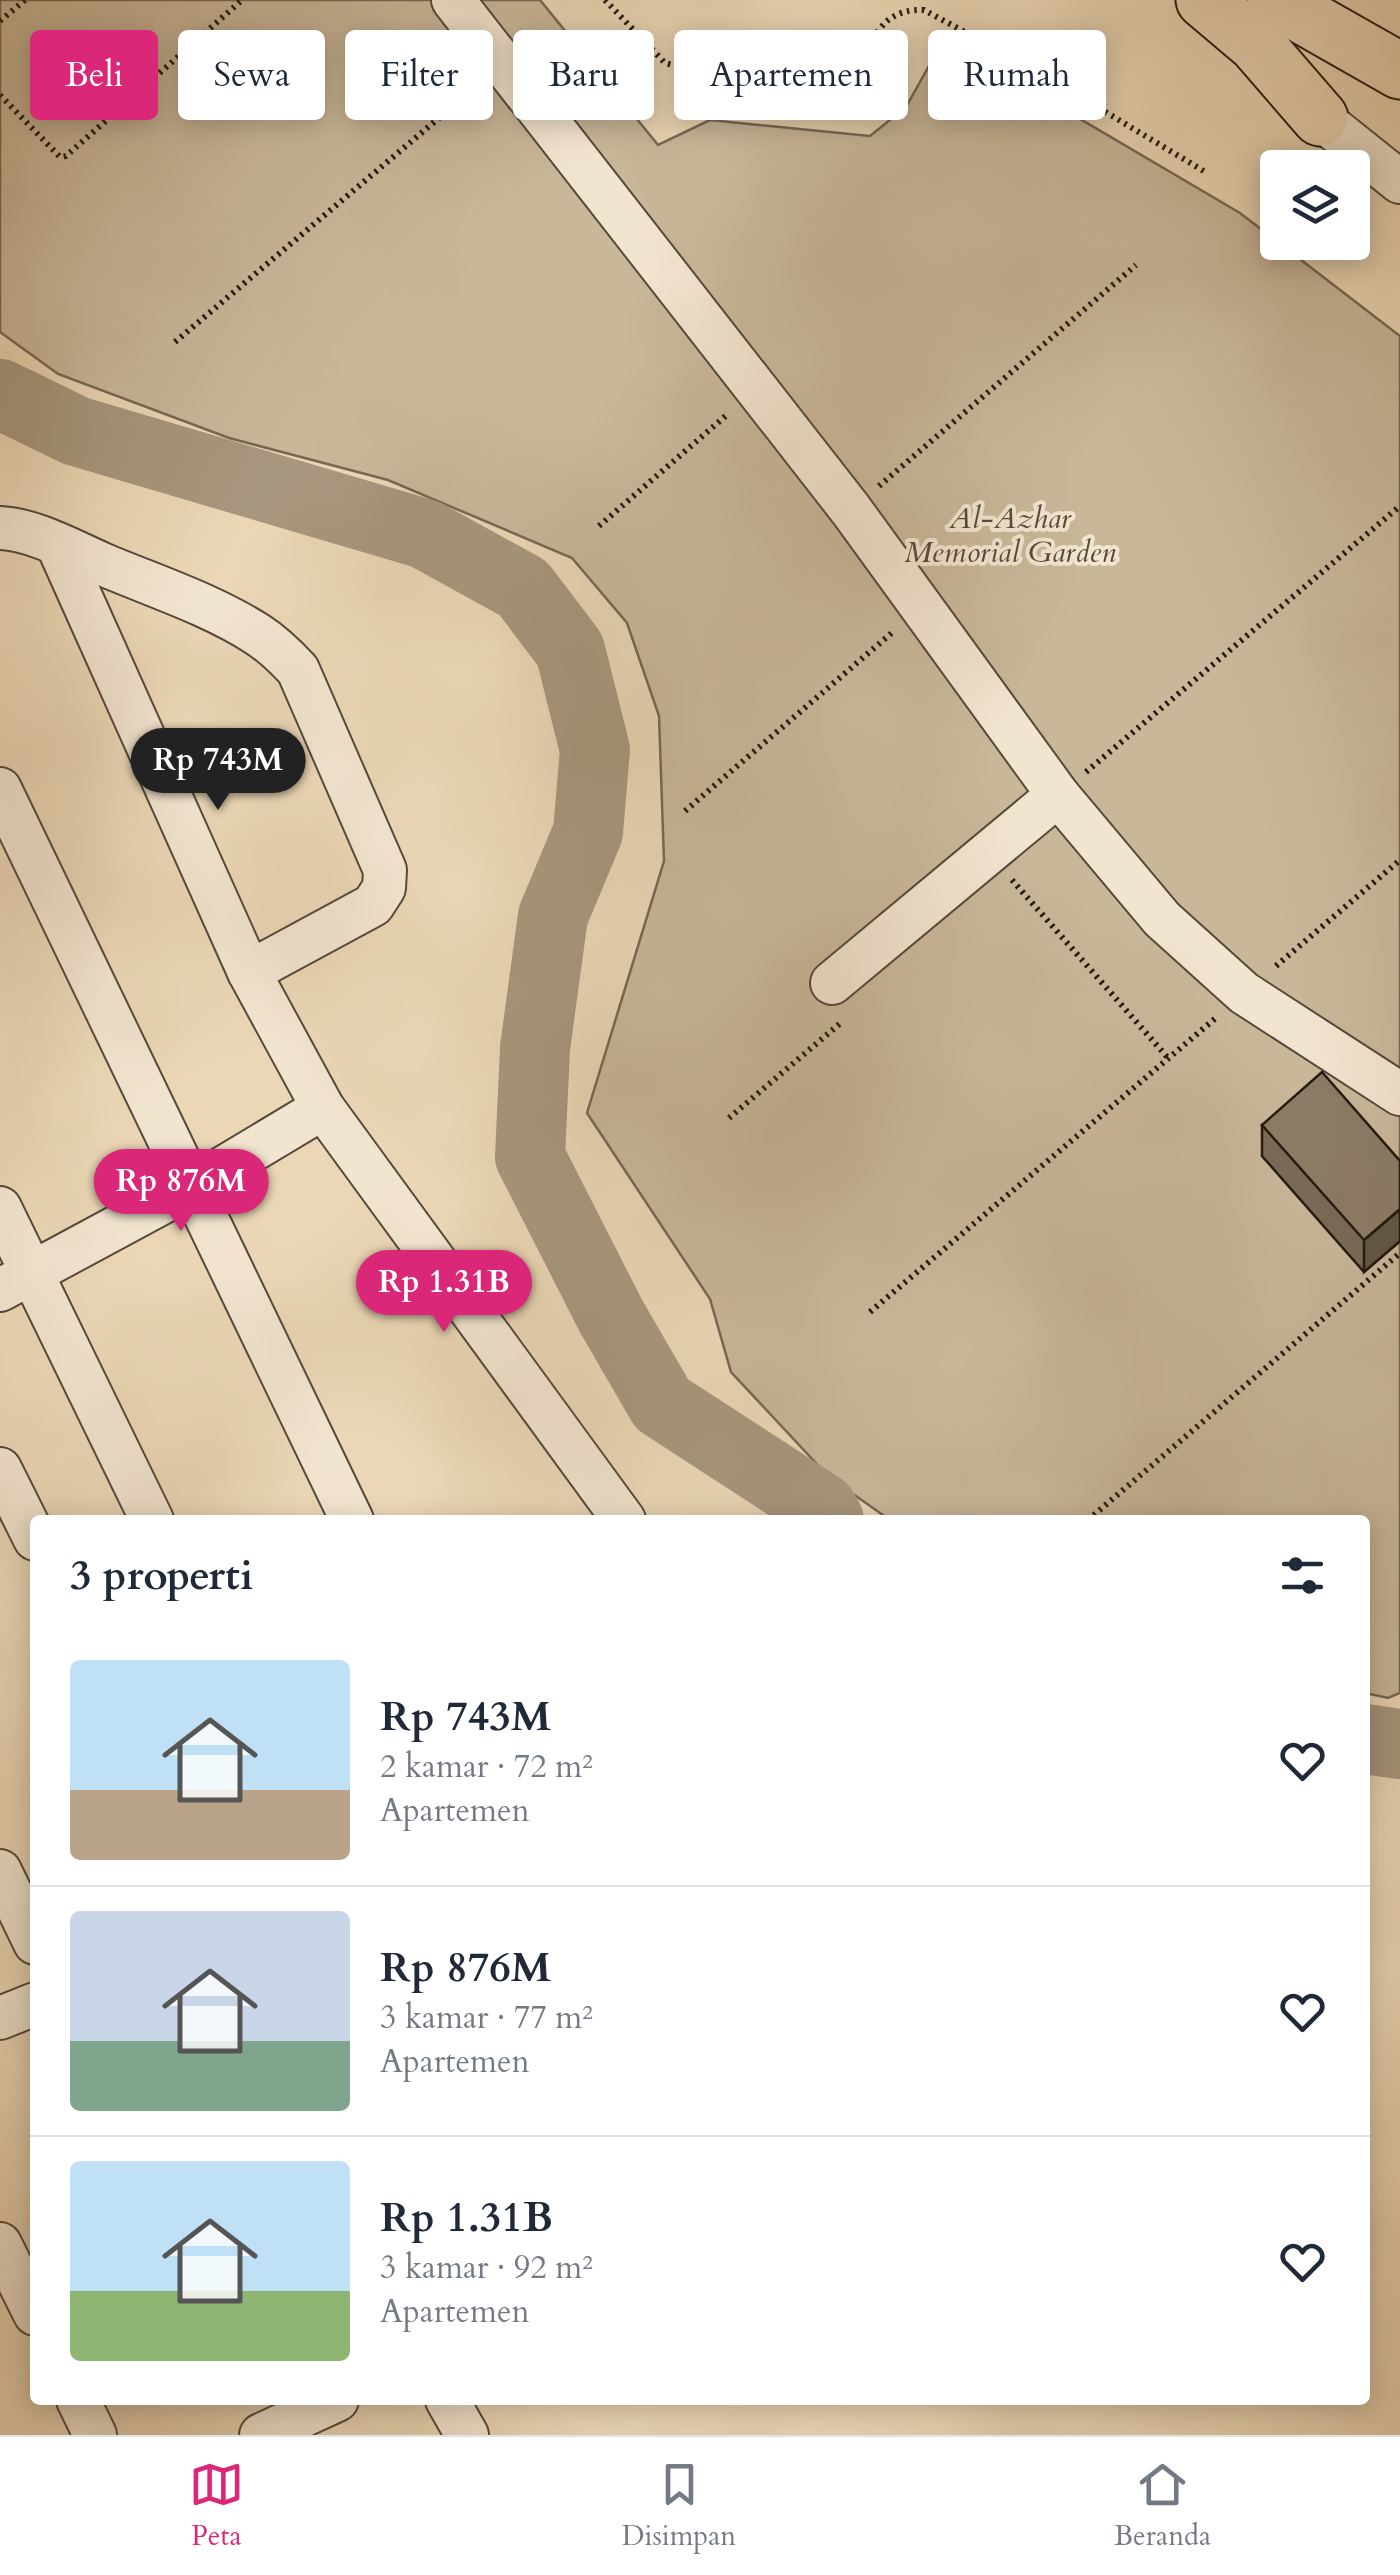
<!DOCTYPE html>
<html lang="id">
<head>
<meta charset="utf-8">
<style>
  :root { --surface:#fff; --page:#f6f6f7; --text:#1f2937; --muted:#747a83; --line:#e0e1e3; --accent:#db2777 }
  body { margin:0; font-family:Cardo,serif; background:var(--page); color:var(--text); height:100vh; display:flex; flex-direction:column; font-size:38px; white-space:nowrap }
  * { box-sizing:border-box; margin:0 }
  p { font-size:32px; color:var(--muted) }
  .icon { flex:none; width:55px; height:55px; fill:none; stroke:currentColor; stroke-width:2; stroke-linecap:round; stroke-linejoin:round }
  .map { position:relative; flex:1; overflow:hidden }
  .sheet { position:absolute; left:30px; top:1515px; width:1340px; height:890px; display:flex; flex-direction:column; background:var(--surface); border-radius:10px; box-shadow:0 5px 25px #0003 }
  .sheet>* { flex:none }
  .guide { position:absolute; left:30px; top:30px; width:1340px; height:90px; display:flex; gap:20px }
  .fabs { position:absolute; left:1260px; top:150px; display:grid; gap:20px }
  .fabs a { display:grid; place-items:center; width:110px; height:110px; border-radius:10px; background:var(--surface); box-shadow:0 5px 25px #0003; font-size:50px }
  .price { position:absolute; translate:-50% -85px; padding:0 22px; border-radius:35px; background:var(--accent); color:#fff; font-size:32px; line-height:65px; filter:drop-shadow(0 2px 5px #0008) }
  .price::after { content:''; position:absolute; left:50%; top:60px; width:30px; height:22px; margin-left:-15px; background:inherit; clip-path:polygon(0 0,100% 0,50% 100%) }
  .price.current { background:#222; color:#fff }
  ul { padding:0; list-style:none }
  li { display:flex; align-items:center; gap:30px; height:250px; padding:0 40px }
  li+li { border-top:2px solid var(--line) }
  li span { display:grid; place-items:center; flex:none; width:280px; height:200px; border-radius:10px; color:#555 }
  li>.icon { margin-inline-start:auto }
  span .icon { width:120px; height:120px; fill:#fffc; stroke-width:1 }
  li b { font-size:42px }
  h2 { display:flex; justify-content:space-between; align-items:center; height:120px; padding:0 40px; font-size:42px }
  .tag { padding:0 35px; border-radius:10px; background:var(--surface); box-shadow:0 5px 25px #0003; font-size:35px; line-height:90px }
  .tag.current { background:var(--accent); color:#fff }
  .dock { display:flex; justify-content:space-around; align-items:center; height:140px; border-top:2px solid var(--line); background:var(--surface); font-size:28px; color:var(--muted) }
  .dock a { display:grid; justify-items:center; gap:5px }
  .dock .current { color:var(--accent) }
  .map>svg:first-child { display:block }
  .green { fill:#c9b79a; stroke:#766855; stroke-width:2.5 }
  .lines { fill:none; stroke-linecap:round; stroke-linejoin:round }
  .river { stroke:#a7977e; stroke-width:70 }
  .minor-casing { stroke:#55493a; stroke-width:46 }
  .highway-casing { stroke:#231a10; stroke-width:59 }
  .path { stroke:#231a10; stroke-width:6; stroke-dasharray:2.5 5; stroke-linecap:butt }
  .minor { stroke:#f2e5d0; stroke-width:42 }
  .highway { stroke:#ebd7b6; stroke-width:55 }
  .wall { fill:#786b58; stroke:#231a10; stroke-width:2.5 }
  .shaded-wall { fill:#615747; stroke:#231a10; stroke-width:2.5 }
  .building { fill:#8b7c66; stroke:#231a10; stroke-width:2.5 }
  .labels { text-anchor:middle; stroke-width:8; stroke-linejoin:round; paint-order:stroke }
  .park-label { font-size:30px; font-style:italic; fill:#554939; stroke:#f2e5d0 }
</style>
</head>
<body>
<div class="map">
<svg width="1400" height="2435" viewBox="0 0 1400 2435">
  <rect width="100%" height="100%" fill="#ebd7b6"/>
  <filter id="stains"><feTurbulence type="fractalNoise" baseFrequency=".002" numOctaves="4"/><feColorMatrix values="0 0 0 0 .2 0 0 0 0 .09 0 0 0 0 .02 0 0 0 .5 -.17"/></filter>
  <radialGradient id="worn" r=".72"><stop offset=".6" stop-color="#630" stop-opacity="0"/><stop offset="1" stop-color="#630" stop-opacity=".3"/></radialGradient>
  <path class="green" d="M0 0H540L658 145 710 120 870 136 906 107 944 39 1240 213 1400 336V1693L1388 1698 1365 1693V1520H890L829 1477 731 1372 710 1299 587 1113 664 861 659 716 627 623 572 558 388 480 229 438 58 374 0 332Z"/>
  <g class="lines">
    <g class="river">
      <path d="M0 394 76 431 425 534 523 588 570 650 595 750 588 832 553 916 535 1048 530 1157 611 1316 662 1404 822 1508 829 1520"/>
      <path d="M1365 1739 1400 1744"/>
    </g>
    <defs>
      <g id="minor">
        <path d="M453 0 851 510 1058 795 1162 919 1244 993 1400 1094"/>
        <path d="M1320 118 1400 182"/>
        <path d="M0 528C33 529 72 551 102 564 154 586 210 604 257 634 274 645 285 656 298 670L385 870 384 888 373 905 249 972"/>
        <path d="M58 546 249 972 323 1108 624 1520"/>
        <path d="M0 789 352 1520"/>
        <path d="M832 983 1058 795"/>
        <path d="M0 1208 152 1520"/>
        <path d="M0 1290 193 1186 323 1108"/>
        <path d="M0 1469 35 1539"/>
        <path d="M0 1871 35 1943"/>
        <path d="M0 2018 35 2004"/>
        <path d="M0 2244 35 2314"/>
        <path d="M78 2400 95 2435"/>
        <path d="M447 2400 467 2435"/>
        <path d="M261 2435 337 2400"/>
      </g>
      <g id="highway">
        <path d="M1204 0 1256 44 1320 118"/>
        <path d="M1275 0 1400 71"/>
      </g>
    </defs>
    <use href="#minor" class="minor-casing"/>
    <use href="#highway" class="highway-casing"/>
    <g class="path">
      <path d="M605 0 665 63 778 93 818 97 848 87C871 51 874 8 924 10L1039 72 1207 173"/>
      <path d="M0 21 25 0"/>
      <path d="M0 95 60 157 66 156 242 0"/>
      <path d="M175 342 472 90"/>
      <path d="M879 486 1136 265"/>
      <path d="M599 526 729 413"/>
      <path d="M1086 772 1400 506"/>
      <path d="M685 811 894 631"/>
      <path d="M1012 880 1168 1058"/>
      <path d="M1276 966 1400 860"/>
      <path d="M729 1118 843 1021"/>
      <path d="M870 1312 1217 1017"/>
      <path d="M1088 1520 1400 1253"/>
    </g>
    <use href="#minor" class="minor"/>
    <use href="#highway" class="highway"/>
  </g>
  <path class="wall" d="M1262 1125 1400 1161V1241L1364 1272 1262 1156Z"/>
  <path class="shaded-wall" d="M1400 1209V1241L1364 1272V1240Z"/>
  <path class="building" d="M1322 1072 1400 1161V1209L1364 1240 1262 1125Z"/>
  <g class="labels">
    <g class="park-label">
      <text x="1010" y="528">Al-Azhar<tspan x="1010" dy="34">Memorial Garden</tspan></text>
    </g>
  </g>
  <rect width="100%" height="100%" filter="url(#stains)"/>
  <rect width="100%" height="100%" fill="url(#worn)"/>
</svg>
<div class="fabs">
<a><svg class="icon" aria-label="layers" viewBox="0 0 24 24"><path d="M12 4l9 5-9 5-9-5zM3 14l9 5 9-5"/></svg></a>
</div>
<b class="price current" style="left:218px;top:813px">Rp 743M</b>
<b class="price" style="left:181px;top:1234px">Rp 876M</b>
<b class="price" style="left:444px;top:1335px">Rp 1.31B</b>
<div class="guide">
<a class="tag current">Beli</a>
<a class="tag">Sewa</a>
<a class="tag">Filter</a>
<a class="tag">Baru</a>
<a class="tag">Apartemen</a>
<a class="tag">Rumah</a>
</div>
<section class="sheet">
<h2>3 properti<svg class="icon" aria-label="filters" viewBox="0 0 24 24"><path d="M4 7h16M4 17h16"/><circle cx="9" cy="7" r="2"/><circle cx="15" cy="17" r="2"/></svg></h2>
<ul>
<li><span style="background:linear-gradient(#bfe0f5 65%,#b9a48a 0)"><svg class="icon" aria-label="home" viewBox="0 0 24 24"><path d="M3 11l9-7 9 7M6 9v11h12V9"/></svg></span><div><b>Rp 743M</b><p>2 kamar · 72 m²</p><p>Apartemen</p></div><svg class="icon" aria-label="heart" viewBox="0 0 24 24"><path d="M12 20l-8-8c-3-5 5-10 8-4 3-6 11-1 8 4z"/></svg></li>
<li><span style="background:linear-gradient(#c9d6e8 65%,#7fa58c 0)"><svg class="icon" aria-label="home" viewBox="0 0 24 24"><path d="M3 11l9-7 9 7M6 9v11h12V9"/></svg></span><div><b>Rp 876M</b><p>3 kamar · 77 m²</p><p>Apartemen</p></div><svg class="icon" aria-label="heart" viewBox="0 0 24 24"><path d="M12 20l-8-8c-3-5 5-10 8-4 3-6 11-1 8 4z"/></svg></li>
<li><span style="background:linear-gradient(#bfe0f5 65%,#8fb573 0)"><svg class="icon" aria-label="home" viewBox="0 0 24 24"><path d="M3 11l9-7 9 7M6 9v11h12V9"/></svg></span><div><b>Rp 1.31B</b><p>3 kamar · 92 m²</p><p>Apartemen</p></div><svg class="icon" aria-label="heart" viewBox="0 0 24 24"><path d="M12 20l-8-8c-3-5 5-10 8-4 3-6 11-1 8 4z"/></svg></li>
</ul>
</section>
</div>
<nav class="dock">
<a class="current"><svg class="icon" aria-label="map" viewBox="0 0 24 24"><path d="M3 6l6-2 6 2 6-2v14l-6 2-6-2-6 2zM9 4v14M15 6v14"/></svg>Peta</a>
<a><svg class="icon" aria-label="saved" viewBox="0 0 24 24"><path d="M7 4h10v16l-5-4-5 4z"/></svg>Disimpan</a>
<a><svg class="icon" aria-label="home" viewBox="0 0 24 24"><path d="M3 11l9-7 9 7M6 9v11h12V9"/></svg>Beranda</a>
</nav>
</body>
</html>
